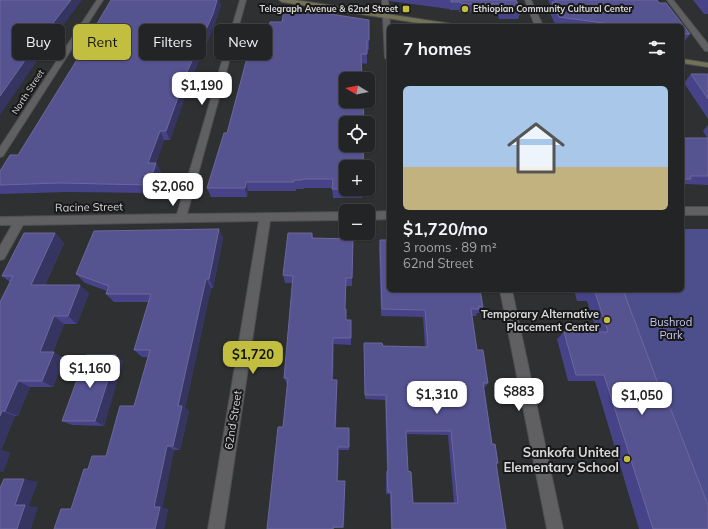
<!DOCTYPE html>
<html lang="en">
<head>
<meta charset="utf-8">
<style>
  :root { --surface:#232426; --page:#2f3032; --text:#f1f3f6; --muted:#a3a4a7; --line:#404143; --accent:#c1be40 }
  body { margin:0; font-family:Mulish,sans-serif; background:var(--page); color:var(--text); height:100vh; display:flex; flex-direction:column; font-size:15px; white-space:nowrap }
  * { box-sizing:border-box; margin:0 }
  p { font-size:13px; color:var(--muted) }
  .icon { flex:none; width:22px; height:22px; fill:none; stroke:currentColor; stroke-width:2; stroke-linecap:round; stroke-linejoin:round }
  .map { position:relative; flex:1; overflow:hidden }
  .side { position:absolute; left:387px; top:24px; width:297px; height:268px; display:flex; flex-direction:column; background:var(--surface); border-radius:6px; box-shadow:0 1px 3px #0004,0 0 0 1px var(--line) }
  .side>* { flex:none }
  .guide { position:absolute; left:12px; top:24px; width:315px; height:36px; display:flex; gap:8px }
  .needle { width:26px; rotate:280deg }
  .fabs { position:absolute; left:339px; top:72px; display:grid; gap:8px }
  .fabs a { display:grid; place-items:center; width:36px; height:36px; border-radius:6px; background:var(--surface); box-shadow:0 1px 3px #0004,0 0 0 1px var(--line); font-size:20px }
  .price { position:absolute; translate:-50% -34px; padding:0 9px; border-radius:8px; background:#fff; color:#222; font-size:13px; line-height:26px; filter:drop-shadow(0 1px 2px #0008) }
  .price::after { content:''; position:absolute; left:50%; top:24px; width:12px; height:9px; margin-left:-6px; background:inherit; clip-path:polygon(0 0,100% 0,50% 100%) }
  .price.current { background:var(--accent); color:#111 }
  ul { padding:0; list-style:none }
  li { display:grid; align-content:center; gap:8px; height:212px; padding:0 16px }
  li span { display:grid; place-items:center; height:124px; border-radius:6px; color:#555 }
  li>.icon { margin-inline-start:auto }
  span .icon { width:72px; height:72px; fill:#fffc; stroke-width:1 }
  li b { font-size:17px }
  h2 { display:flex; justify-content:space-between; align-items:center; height:48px; padding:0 16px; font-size:17px }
  .tag { padding:0 14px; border-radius:6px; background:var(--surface); box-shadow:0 1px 3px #0004,0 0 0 1px var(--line); font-size:14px; line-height:36px }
  .tag.current { background:var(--accent); color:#111 }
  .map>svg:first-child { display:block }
  .green { fill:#4d4f8d }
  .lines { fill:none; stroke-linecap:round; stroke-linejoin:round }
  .minor-casing { stroke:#4d4e50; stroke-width:2 }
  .secondary-casing { stroke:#4d4e50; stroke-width:2 }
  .minor { fill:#606063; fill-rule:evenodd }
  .secondary { fill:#737256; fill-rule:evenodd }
  .wall { fill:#464388; fill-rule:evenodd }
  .shaded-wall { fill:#363562 }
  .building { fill:#565391; stroke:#6a689c; fill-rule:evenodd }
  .poi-dot { fill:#c1be40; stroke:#181819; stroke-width:1.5 }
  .labels { text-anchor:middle; stroke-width:4; stroke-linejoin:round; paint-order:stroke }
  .far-poi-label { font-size:9px; font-weight:bold; fill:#d8d8da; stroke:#181819; text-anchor:end }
  .far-street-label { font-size:9px; fill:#d8d8da; stroke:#181819 }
  .street-label { font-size:11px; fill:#d8d8da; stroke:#181819 }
  .poi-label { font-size:11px; font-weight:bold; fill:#d8d8da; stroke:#181819; text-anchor:end }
  .park-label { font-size:11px; fill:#c2c6f1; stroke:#181819 }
  .near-poi-label { font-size:13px; font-weight:bold; fill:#d8d8da; stroke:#181819; text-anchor:end }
</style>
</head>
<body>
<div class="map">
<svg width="708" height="529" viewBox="0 0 708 529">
  <rect width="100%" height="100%" fill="#2f3032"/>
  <path class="green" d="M682 229H708V529L617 290H682Z"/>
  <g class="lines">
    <defs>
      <g id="minor">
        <path d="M97 0H103L3 156 0 157V147Z"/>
        <path d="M240 0H246L187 214 346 212V220L270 221 224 529H208L259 221 23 225 4 259 0 260V246L12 225H0V217L177 214Z"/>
        <path d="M382 0H388L390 26H389V60L385 58Z"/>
        <path d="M525 0H531L543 26H535Z"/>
        <path d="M667 0H673L708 44V51H705Z"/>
        <rect x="682" y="207" width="26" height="8"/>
        <path d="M389 211V219L368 220V212Z"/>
        <path d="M500 290H512L563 529H547Z"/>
      </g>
      <g id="secondary">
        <path d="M279 0H295L452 24 456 26H438L282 2Z"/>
        <path d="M682 59 708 63V67L682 63Z"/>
      </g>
    </defs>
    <use href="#minor" class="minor-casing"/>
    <use href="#secondary" class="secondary-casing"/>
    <use href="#minor" class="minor"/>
    <use href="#secondary" class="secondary"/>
  </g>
  <g class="wall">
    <path d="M389 0H516L521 11 518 19H499L497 12H459V10H450L449 9 390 1Z"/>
    <path d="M548 0H657L690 34 684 42H682V26H556L549 11 551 6Z"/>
    <path d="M693 0H708V14H704Z"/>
    <path d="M221 5 215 23 190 82 170 140H164L156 163 161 172 154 193 67 192 0 194V171L18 155 90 39 89 37Z"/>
    <path d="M253 28 369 40V50H367V64L361 63 364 145 363 167H346L362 189V198H333L332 188H304V189H296V191H248L247 197H211L207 188 227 133 247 58Z"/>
    <path d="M691 74H708V119L684 83Z"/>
    <path d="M708 125V185L686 184 684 187H682V138H707L703 131Z"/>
    <path d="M219 229 223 238 213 288H211L185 408 189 411 180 450H174L162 508 168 509 164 529H54L71 509 88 469 106 456 134 406 148 357H142L134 350 148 302H114L106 294 107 291 85 283 76 274Z"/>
    <path d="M55 233 64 243 45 285 89 293 77 324H64L53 352 64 359 53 387H30L18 416H15L1 450 10 453 3 472H0V302L10 282 2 276Z"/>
    <path d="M312 233 313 238 353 239 352 286H346L345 309 346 320H351V345L334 344 333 380 337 385 336 428H349V450H339L338 481 345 484 344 528H334V529H267L283 427 287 384 284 378 293 283H285L283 275Z"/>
    <path d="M380 240 483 307 480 313H477L476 316H472L477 350 488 383 484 388 492 444 498 463 496 464 506 529H391L390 494H386V474L387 471 385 400 365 399 364 343 383 346 425 347 423 317 381 316 379 248ZM406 434 448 435 454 503H413L408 471Z"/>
    <path d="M574 290H623L708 529H639L595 381H568L557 339 564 332H597L587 301H577Z"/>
    <path d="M123 361 104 426 72 425 62 421Z"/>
  </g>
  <g class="shaded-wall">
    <path d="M71 0H82L41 55 0 115V96L35 46Z"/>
    <path d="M217 0H219L221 5 215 23 190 82 170 140 166 131 187 72Z"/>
    <path d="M160 131 164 140 156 163 161 172 154 193 149 185 148 163Z"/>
    <path d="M246 182 248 191 247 197 245 188Z"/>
    <path d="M219 229 223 238 213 288 209 279Z"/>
    <path d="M55 233 64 243 41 293 31 285Z"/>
    <path d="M206 279 211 288 185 408 189 411 180 450 173 446 178 406Z"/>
    <path d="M80 285 89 293 77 324 68 316Z"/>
    <path d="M54 316 64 324 50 359 40 352Z"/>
    <path d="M333 338 334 344 333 385 332 380Z"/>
    <path d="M54 352 64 359 53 387 42 381Z"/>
    <path d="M116 355 123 361 104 426 95 421Z"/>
    <path d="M337 380V385L336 432 335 428Z"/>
    <path d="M18 381 30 387 18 416 5 411Z"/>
    <path d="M2 411 15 416 1 450 10 453 3 472H0V416Z"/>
    <path d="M167 446 174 450 162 508 168 509 164 529H155L154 507Z"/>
    <path d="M338 447 339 450 337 484V481Z"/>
    <path d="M24 479 38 482 29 506 38 507 31 529H17L15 505Z"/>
    <path d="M345 481V484L344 528 343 527Z"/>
  </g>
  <g class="building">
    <path d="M0 0H71L35 46 0 96Z"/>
    <path d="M111 0H217L213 14 187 72 166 131H160L148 163H156L149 185 60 183 0 185V171L10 155H18L91 37H89Z"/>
    <path d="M451 0H516L521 11 502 10 499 4H466L461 3 460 2H451Z"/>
    <path d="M555 0H657L659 3H666L690 34H682V26H626L559 17 552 2H556Z"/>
    <path d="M284 10 311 11 369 20V40H367V54H361L362 79H346V101H363L364 123H346V145H364L363 162H362V167H346V189H362H332L333 179H303L302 180H294V182H246L245 188H207L224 133H227L247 58 253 28H258V26H269L270 22H282Z"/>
    <path d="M691 74H708V99Z"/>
    <path d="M682 138H708V176H690L691 179H682Z"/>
    <path d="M219 229 209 279H206L178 406H182L173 446H167L154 507H160L155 529H54L61 509H71L84 469H88L92 456H106L120 406H134L150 350H134L151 294H106L109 286 76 274 94 231Z"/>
    <path d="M24 233H55L31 285H80L68 316H54L40 352H54L42 381H18L5 411H2L0 416V302L13 276H2Z"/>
    <path d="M288 233H312V238L353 239 352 278H346L345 309H346V320H351V338H333L332 380H337L335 428H349V447H338L337 481H345L343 527H333V529H267L278 427H283L288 378H284L293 276 283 275Z"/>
    <path d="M380 240H389V290H480L483 307 479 306V309H471L477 350H483L488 383H483L492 444H495L498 463H496L506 529H392L391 492H388L387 471H388L386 395H365L364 343H382L383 346 428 347 425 310 382 309ZM406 431H451L458 503H413L411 472 408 471Z"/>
    <path d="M584 290H623L662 394H665L708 505V529H653L604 375H576L564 332H608L595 292H585Z"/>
    <path d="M86 355H116L95 421H62Z"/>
    <path d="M4 479H24L15 505H25L17 529H0V488Z"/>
  </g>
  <g class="poi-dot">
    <rect x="402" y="5" width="8" height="8" rx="2"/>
    <circle cx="465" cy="9" r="4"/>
    <circle cx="607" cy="320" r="4"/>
    <circle cx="627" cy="459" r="4"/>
  </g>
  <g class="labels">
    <g class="far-poi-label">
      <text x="398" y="12">Telegraph Avenue &amp; 62nd Street</text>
      <text x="473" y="12" text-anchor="start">Ethiopian Community Cultural Center</text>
    </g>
    <g class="far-street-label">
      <text transform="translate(28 92) rotate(-57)" y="3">North Street</text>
    </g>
    <g class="street-label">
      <text transform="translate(89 207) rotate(-1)" y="4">Racine Street</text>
      <text transform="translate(233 420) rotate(-81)" y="4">62nd Street</text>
    </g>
    <g class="poi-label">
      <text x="599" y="318">Temporary Alternative<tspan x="599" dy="13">Placement Center</tspan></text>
    </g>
    <g class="park-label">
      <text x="671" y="326">Bushrod<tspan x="671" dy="13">Park</tspan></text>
    </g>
    <g class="near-poi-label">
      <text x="619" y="457">Sankofa United<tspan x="619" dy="15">Elementary School</tspan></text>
    </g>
  </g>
</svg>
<div class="fabs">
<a><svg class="needle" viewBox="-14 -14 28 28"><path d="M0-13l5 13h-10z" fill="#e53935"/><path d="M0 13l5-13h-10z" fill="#a3a4a7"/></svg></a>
<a><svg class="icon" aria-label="locate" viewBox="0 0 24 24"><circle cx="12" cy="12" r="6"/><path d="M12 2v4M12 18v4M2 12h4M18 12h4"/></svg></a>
<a>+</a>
<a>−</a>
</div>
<b class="price" style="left:202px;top:106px">$1,190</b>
<b class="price" style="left:173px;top:207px">$2,060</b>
<b class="price current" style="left:253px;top:375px">$1,720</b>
<b class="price" style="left:90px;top:389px">$1,160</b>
<b class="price" style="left:519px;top:412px">$883</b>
<b class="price" style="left:437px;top:415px">$1,310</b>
<b class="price" style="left:642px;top:416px">$1,050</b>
<div class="guide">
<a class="tag">Buy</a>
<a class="tag current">Rent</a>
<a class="tag">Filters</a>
<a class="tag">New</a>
</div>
<section class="side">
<h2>7 homes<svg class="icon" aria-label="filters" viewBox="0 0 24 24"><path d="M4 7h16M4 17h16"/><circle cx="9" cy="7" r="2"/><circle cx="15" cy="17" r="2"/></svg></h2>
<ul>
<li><span style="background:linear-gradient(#a9c7e8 65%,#c2b280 0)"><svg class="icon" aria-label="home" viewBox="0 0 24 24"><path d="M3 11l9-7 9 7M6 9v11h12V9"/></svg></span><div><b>$1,720/mo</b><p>3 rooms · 89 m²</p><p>62nd Street</p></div></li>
</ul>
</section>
</div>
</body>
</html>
